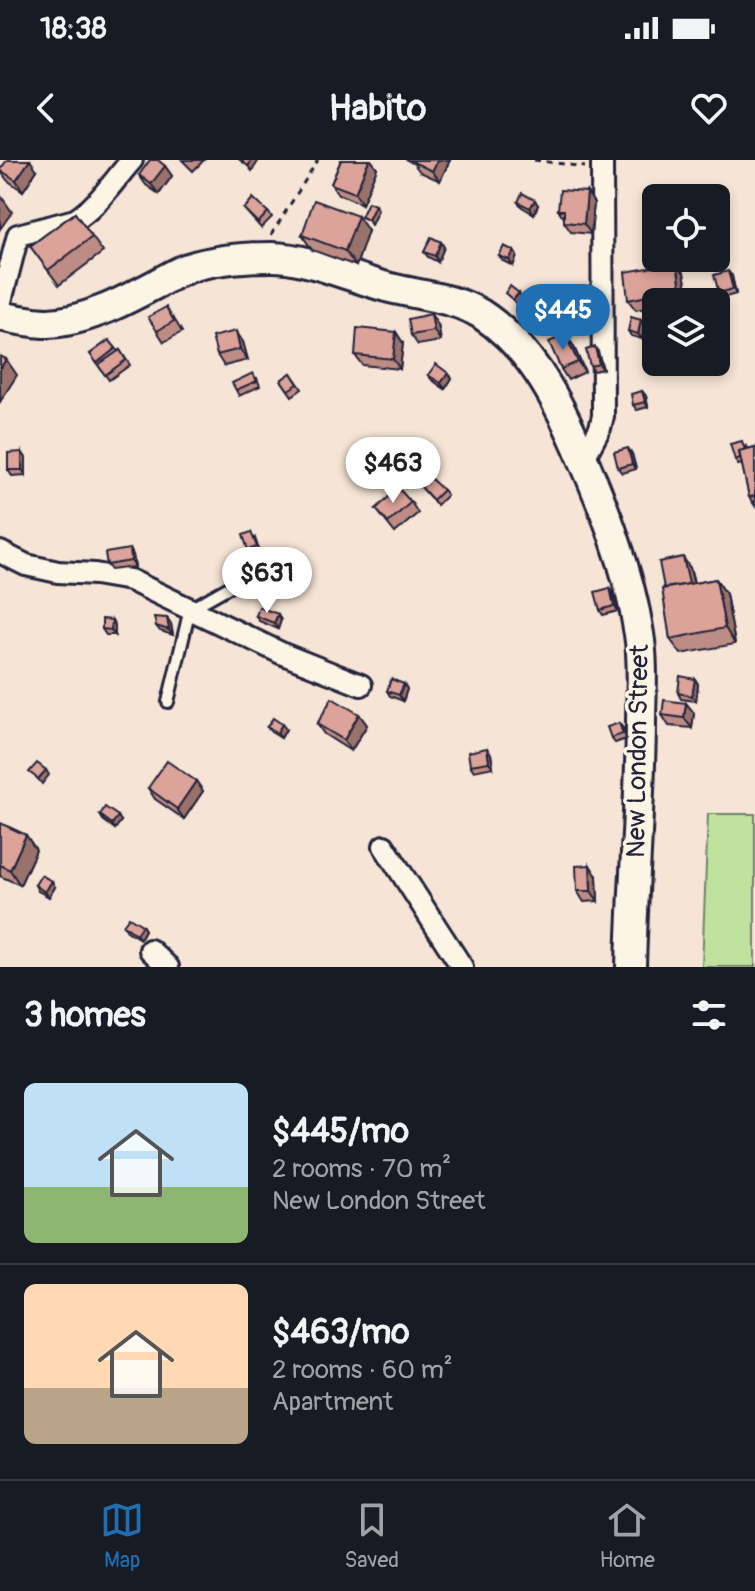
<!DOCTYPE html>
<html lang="en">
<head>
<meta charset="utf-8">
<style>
  :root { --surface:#171b24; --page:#20242c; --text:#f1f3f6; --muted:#9ea1a6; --line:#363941; --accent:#1f6fb2 }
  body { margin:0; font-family:Pangolin,sans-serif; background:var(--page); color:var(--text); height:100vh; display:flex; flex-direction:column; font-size:30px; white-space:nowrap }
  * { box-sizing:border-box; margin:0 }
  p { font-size:26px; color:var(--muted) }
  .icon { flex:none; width:44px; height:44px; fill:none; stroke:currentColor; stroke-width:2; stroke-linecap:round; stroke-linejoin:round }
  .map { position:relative; height:807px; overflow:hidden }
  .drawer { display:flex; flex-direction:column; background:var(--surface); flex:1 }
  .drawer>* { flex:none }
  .controls { position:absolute; left:642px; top:24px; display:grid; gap:16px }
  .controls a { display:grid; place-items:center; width:88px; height:88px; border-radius:12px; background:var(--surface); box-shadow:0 4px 12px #0003; font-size:40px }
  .price { position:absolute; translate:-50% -68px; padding:0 18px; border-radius:28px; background:#fff; color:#222; font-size:26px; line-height:52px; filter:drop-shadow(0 2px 4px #0008) }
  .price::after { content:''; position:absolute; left:50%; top:48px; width:24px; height:18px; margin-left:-12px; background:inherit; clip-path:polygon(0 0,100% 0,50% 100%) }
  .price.selected { background:var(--accent); color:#fff }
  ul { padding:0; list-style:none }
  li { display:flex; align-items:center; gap:24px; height:200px; padding:0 24px }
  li+li { border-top:2px solid var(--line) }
  li span { display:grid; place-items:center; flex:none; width:224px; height:160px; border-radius:12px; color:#555 }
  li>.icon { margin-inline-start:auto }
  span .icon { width:96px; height:96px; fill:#fffc; stroke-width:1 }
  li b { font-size:34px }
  h2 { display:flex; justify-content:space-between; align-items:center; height:96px; padding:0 24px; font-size:34px }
  .status { display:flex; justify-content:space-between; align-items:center; height:56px; padding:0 40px; background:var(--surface); direction:ltr }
  .status svg { height:22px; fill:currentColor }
  header { display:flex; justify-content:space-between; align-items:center; height:104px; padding:0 24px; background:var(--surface); font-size:36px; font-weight:800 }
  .menu { display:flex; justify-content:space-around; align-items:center; height:112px; border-top:2px solid var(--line); background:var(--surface); font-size:22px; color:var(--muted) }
  .menu a { display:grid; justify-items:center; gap:4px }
  .menu .selected { color:var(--accent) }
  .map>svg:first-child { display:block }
  .green { fill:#bfe39e; stroke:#70826c; stroke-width:2 }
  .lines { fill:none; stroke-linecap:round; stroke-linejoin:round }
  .lane-casing { stroke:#22223b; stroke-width:16 }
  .street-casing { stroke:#22223b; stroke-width:26 }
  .secondary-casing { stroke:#22223b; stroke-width:34 }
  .path { stroke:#22223b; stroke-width:3; stroke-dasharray:6 6; stroke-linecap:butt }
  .lane { stroke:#fcf5e5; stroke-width:10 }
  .street { stroke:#fcf5e5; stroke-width:20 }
  .secondary { stroke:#fcf5e5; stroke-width:28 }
  .wall { fill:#bd8c84; stroke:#22223b; stroke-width:2 }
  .shaded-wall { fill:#9a726c; stroke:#22223b; stroke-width:2 }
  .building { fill:#dca39a; stroke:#22223b; stroke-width:2 }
  .labels { text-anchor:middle; stroke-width:7; stroke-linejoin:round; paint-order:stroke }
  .street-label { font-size:26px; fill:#22223b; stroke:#fcf5e5 }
</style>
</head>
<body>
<div class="status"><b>18:38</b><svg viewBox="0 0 49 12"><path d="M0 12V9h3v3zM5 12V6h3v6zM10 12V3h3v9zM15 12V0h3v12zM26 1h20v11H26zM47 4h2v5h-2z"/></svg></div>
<header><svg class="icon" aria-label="back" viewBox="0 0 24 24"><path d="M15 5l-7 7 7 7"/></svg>Habito<svg class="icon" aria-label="heart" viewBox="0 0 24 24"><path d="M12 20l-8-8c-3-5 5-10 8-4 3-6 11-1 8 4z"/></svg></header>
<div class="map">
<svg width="755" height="807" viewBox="0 0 755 807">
  <rect width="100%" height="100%" fill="#f6e5d6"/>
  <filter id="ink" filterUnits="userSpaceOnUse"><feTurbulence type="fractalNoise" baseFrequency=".0125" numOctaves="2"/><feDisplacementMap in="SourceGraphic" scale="16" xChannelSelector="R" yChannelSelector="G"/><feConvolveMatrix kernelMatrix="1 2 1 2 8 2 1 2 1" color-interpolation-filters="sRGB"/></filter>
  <g filter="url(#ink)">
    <path class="green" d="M708 654H755V807H702Z"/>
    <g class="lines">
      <defs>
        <path id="lane" d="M168 542 190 449 282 397"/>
        <g id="street">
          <path d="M0 145 18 75 75 60C98 46 114 20 132 0"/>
          <path d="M583 300 600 268 603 256 602 0"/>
          <path d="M0 392 26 405 58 412 95 414 130 420 283 494 361 525"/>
          <path d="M384 686 462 807"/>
          <path d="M150 790 168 807"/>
        </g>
        <path id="secondary" d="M0 156C15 159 32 163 48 163 85 162 124 141 156 124 166 119 177 112 188 108 216 99 243 97 272 97 306 97 350 117 383 126 414 135 454 137 481 154 528 185 555 235 577 285 603 344 629 409 639 474 644 504 641 535 641 565 640 646 633 726 631 807"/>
      </defs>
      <use href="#lane" class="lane-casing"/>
      <use href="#street" class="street-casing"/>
      <use href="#secondary" class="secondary-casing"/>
      <g class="path">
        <path d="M534 0 585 7"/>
        <path d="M271 75 318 0"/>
      </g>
      <use href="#lane" class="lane"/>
      <use href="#street" class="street"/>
      <use href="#secondary" class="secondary"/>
    </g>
    <g class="wall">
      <path d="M182 0H204L193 11Z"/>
      <path d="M341 0H371L377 8 362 44 338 34 331 24Z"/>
      <path d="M407 0H450L440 21 420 12 414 4Z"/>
      <path d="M165 6 172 16 159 34 146 25 139 15Z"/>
      <path d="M0 10H37L23 31 7 20Z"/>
      <path d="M518 42 538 45 534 54 522 47Z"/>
      <path d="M594 43 591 74 571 72 564 62V58L558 50Z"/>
      <path d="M244 49 268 52 272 57 261 68Z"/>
      <path d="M75 53 103 92 59 125 30 86Z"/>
      <path d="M368 71 356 106 312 90 302 75Z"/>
      <path d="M441 82 444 87 438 102 428 97 424 92Z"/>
      <path d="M514 91 517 96 513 106 503 101 499 96Z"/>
      <path d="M677 103 684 113 689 140 678 142H656V146L636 150 628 140Z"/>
      <path d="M732 116 736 134 722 138 719 133Z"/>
      <path d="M173 157 182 172 164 182 157 171Z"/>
      <path d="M438 165 441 181 418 185 411 175Z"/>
      <path d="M645 165 642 179 631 176 628 171Z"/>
      <path d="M396 172 403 183 400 209 362 205 355 195Z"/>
      <path d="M565 175 573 185 585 212 568 220 561 209Z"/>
      <path d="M109 180 118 191 120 190 130 205 109 220 90 194Z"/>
      <path d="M243 182 248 200 224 206 217 195Z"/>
      <path d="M598 192 603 209 594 211 590 206Z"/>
      <path d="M291 213 302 229 292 236 281 220Z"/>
      <path d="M448 213 452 218 445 229 432 220 428 215Z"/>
      <path d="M257 218 260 226 239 236 236 230Z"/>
      <path d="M642 231 646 236 648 247 637 250 633 245Z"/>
      <path d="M746 286 747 289 755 287V346L749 337 742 304 738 305 735 300Z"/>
      <path d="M22 292 26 298V315L12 316 8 310Z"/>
      <path d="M632 294 636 309 622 313 618 308Z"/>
      <path d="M421 327 443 330 447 335 437 345Z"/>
      <path d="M411 342 418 353 395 373 376 349Z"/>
      <path d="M255 378 260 393 252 395 248 390Z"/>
      <path d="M130 389 133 395 135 407 111 410 107 405Z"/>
      <path d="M690 408 694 423 716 419 726 434 735 484 681 494 670 479 664 428Z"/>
      <path d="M610 428 613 434 618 451 603 455 600 450Z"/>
      <path d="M256 456 281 460 278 469 259 461Z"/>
      <path d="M167 458 171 464 173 475 160 471 156 466Z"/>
      <path d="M115 465V475H106L102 469Z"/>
      <path d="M695 519 698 524 696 541 681 539 678 533Z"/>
      <path d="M404 524 407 529 403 541 390 536 387 531Z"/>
      <path d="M686 543 694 553 692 568 669 566 662 555Z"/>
      <path d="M359 554 367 565 351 591 324 574 317 564Z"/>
      <path d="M619 563 623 568 626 579 615 583 611 578Z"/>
      <path d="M267 567 286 569 281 578 271 572Z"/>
      <path d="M491 594 493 607 474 611 470 605Z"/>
      <path d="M196 621 203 631 184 659 155 639 148 628Z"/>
      <path d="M100 655 121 661 115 669 103 660Z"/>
      <path d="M0 663 26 675 36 690 20 725 0 716Z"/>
      <path d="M597 716 598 741 584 742 577 731Z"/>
      <path d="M35 725 55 727 49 737 38 731Z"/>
      <path d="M123 765H142L145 770 140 779 127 771Z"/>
    </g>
    <g class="shaded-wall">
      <path d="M30 0 37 10 23 31 16 20Z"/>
      <path d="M252 0H259L252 11 248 6Z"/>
      <path d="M369 0H371L377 8 362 44 355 33Z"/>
      <path d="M438 0H450L440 21 432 11Z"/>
      <path d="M165 6 172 16 159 34 151 24Z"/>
      <path d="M587 32 594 43 591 74 584 64Z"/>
      <path d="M1 36 12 52 0 69V38Z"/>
      <path d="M535 40 538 45 534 54 530 48Z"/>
      <path d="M375 45 378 50 371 65 368 60Z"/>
      <path d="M358 56 368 71 356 106 345 91Z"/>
      <path d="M441 82 444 87 438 102 435 96Z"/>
      <path d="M514 91 517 96 513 106 509 100Z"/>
      <path d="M677 103 684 113 689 140 681 129Z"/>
      <path d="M728 111 732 116 736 134 733 129Z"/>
      <path d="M519 133 522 138 517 145 513 140Z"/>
      <path d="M431 154 438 165 441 181 434 171Z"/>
      <path d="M641 160 645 165 642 179 638 174Z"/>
      <path d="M236 171 243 182 248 200 240 189Z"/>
      <path d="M396 172 403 183 400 209 393 199Z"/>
      <path d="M565 175 573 185 585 212 578 202Z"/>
      <path d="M595 187 598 192 603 209 599 204Z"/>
      <path d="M6 199 17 215 0 242V209Z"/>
      <path d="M448 213 452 218 445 229 441 223Z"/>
      <path d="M642 231 646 236 648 247 645 242Z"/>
      <path d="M628 288 632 294 636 309 632 304Z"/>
      <path d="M22 292 26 298V315L22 310Z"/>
      <path d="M130 389 133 395 135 407 131 401Z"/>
      <path d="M683 397 690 408 697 439 690 429Z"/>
      <path d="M716 419 726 434 735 484 725 468Z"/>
      <path d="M610 428 613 434 618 451 614 446Z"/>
      <path d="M278 454 281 460 278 469 274 463Z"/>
      <path d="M167 458 171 464 173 475 169 470Z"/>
      <path d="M112 460 115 465V475L111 470Z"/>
      <path d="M695 519 698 524 696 541 692 536Z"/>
      <path d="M404 524 407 529 403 541 399 535Z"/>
      <path d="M686 543 694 553 692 568 684 558Z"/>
      <path d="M359 554 367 565 351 591 344 580Z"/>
      <path d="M282 564 286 569 281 578 277 573Z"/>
      <path d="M487 588 491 594 493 607 489 602Z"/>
      <path d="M46 610 49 615 42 624 38 619Z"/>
      <path d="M196 621 203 631 184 659 177 649Z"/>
      <path d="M118 656 121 661 115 669 112 664Z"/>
      <path d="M26 675 36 690 20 725 10 710Z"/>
      <path d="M590 705 597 716 598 741 591 731Z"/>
      <path d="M52 721 55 727 49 737 45 732Z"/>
      <path d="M142 765 145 770 140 779 136 774Z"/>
    </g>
    <g class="building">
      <path d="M7 0H30L16 20 0 10Z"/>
      <path d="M150 0H158L165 6 151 24 139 15Z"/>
      <path d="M240 0H252L248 6Z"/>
      <path d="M341 0H369L355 33 331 24Z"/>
      <path d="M414 0H438L432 11 413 2Z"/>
      <path d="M560 30 587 32 584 64 564 62V50H558Z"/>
      <path d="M522 33 535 40 530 48 518 42Z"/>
      <path d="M253 38 268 52 258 63 244 49Z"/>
      <path d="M314 40 358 56 345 91 302 75Z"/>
      <path d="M368 42 375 45 368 60 361 57Z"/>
      <path d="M75 53 92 77 48 110 30 86Z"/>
      <path d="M431 77 441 82 435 96 424 92Z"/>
      <path d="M504 86 514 91 509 100 499 96Z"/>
      <path d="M677 103 681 129 628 140 625 112Z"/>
      <path d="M728 111 733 129 719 133 714 115Z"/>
      <path d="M510 126 519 133 513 140 505 133Z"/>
      <path d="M166 147 174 161 157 171 148 157Z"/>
      <path d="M431 154 434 171 411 175 408 159Z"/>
      <path d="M631 157 641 160 638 174 628 171Z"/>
      <path d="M357 168 396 172 393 199 355 195Z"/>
      <path d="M236 171 240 189 217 195 212 177Z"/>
      <path d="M565 175 578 202 561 209 549 182Z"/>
      <path d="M109 180 116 188 97 203 90 194Z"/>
      <path d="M595 187 599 204 590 206 586 190Z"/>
      <path d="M120 190 126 200 105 215 98 205Z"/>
      <path d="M0 196 6 199 0 209Z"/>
      <path d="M436 204 448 213 441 223 428 215Z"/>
      <path d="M253 213 257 221 236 230 232 223Z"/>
      <path d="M291 213 298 224 288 230 281 220Z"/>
      <path d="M642 231 645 242 633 245 631 234Z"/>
      <path d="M742 281 745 290 739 291 740 298 735 300 730 284Z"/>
      <path d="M755 287V336L749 337 739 291Z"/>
      <path d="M628 288 632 304 618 308 614 292Z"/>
      <path d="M22 292V310H8V293Z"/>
      <path d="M430 318 443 330 433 340 421 327Z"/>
      <path d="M398 328 411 342 388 363 376 349Z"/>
      <path d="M251 372 257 387 248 390 243 375Z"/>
      <path d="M130 389 131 401 107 405 105 393Z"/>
      <path d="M683 397 689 424 664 428 659 402Z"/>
      <path d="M716 419 725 468 670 479 662 429Z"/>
      <path d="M610 428 614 446 600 450 595 432Z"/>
      <path d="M259 447 278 454 274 463 256 456Z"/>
      <path d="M154 457 167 458 169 470 156 466Z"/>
      <path d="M102 459 112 460 111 470 102 469Z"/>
      <path d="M680 516 695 519 692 536 678 533Z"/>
      <path d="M391 519 404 524 399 535 387 531Z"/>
      <path d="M332 538 359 554 344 580 317 564Z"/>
      <path d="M664 540 686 543 684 558 662 555Z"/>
      <path d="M273 558 282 564 277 573 267 567Z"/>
      <path d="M619 563 623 574 611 578 607 567Z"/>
      <path d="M487 588 489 602 470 605 468 592Z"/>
      <path d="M167 601 196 621 177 649 148 628Z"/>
      <path d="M37 603 46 610 38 619 29 612Z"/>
      <path d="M105 647 118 656 112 664 100 655Z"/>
      <path d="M0 663 26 675 10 710 0 705Z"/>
      <path d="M590 705 591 731H577L576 706Z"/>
      <path d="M41 715 52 721 45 732 35 725Z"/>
      <path d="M129 757 142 765 136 774 123 765Z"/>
    </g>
  </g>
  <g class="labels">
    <g class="street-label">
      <text transform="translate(637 591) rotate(-89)" y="9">New London Street</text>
    </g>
  </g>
</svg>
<div class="controls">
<a><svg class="icon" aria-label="locate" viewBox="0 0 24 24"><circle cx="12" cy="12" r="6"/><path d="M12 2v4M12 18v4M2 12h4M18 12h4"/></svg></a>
<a><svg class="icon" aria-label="layers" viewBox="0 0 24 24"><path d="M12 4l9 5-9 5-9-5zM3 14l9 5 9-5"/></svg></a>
</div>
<b class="price selected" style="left:563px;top:192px">$445</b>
<b class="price" style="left:393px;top:345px">$463</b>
<b class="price" style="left:267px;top:455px">$631</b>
</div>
<section class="drawer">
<h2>3 homes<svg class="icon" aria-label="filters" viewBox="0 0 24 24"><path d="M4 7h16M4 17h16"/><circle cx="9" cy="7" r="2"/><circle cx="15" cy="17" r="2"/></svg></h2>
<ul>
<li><span style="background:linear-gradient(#bfe0f5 65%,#8fb573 0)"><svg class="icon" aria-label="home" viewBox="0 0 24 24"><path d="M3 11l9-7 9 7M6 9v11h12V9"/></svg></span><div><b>$445/mo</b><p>2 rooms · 70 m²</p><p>New London Street</p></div></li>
<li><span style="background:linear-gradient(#ffd9b3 65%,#b9a48a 0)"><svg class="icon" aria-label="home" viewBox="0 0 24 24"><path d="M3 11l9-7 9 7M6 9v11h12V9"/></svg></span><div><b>$463/mo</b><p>2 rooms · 60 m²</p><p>Apartment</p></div></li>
</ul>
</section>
<nav class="menu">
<a class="selected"><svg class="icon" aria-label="map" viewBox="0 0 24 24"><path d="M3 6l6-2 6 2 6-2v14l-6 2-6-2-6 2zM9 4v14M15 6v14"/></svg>Map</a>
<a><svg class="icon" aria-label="saved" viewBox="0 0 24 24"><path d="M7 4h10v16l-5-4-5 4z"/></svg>Saved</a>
<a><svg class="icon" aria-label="home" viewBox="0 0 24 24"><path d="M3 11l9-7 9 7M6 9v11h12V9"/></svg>Home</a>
</nav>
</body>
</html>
